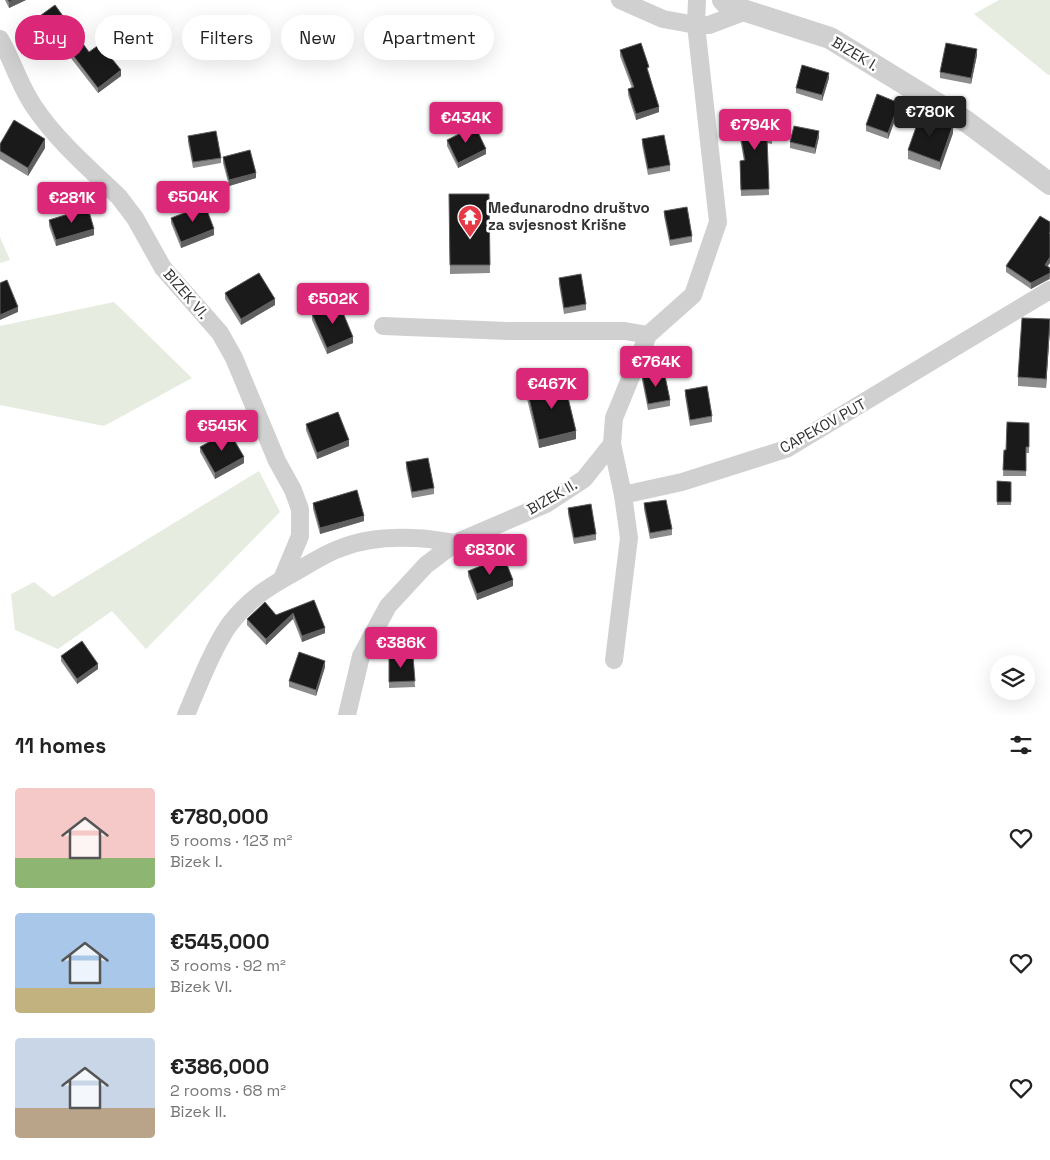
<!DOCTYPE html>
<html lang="en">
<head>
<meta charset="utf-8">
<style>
  :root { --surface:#fff; --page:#f2f2f2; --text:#222; --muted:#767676; --accent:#db2777 }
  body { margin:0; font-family:"Space Grotesk",sans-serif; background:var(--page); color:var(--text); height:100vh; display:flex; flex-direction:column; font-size:19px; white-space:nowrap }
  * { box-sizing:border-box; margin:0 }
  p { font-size:16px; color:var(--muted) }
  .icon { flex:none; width:28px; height:28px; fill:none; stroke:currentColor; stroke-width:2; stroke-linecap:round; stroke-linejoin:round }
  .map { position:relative; height:715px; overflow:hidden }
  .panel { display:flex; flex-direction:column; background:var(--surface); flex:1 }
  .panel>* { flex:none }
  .banner { position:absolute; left:15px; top:15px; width:500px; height:45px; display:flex; gap:10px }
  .controls { position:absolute; left:990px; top:655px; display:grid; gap:10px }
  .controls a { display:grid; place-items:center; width:45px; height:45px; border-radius:50%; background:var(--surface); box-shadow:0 5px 20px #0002; font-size:25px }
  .price { position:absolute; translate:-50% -42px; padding:0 11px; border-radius:5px; background:var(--accent); color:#fff; font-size:16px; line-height:32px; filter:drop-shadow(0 1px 2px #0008) }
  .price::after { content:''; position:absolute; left:50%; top:30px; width:15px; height:11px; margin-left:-8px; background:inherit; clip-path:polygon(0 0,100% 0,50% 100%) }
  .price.current { background:#222; color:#fff }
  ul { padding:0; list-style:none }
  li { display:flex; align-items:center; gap:15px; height:125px; padding:0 15px }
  li span { display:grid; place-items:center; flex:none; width:140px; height:100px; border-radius:5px; color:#555 }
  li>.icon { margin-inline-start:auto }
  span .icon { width:60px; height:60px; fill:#fffc; stroke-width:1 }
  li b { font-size:21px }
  h2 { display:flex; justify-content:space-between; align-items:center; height:60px; padding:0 15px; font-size:21px }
  .tag { padding:0 18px; border-radius:22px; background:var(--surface); box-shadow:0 5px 20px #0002; font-size:18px; line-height:45px }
  .tag.current { background:var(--accent); color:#fff }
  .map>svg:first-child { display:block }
  .green { fill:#e6ecdf }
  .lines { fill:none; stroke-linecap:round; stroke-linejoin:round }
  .minor { stroke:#d0d0d0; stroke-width:18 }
  .tertiary { stroke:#d0d0d0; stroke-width:22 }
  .wall { fill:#8c8c8c }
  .shaded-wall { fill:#5f5f5f }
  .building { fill:#1a1a1a; stroke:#5f5f5f }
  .labels { text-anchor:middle; stroke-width:5; stroke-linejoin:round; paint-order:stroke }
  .street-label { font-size:15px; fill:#333; stroke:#fff }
  .poi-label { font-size:15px; font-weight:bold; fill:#333; stroke:#fff; text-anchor:start }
</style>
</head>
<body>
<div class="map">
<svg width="1050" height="715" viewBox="0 0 1050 715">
  <rect width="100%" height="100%" fill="#fff"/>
  <g class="green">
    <path d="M999 0H1050V75L1047 74 974 14Z"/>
    <path d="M0 237 10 260 0 263Z"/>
    <path d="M114 302 192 378 104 426 0 405V326Z"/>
    <path d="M259 471 280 512 146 649 112 611 58 649 15 630 11 594 34 582 53 597Z"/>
  </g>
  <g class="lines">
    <g class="minor">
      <path d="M620 0 663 19 696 25H709L746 11"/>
      <path d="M0 39C13 61 20 87 35 108 58 142 90 169 119 197L135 218 163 268 220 333 234 358 277 461 293 490 300 509V536L282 579"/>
      <path d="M383 326 508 331H625L648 335"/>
      <path d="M612 444 623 495 682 482 786 449 1050 290"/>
      <path d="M614 660 629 538 623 495"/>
      <path d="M186 715C198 687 212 650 229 625 247 601 265 589 290 575 307 566 323 554 341 548 363 539 389 537 413 538 427 538 441 541 455 543"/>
      <path d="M347 715 361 656 388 606 426 565 455 543 546 504 584 479 612 444 614 418 648 335 693 295 718 222 696 25 697 0"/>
    </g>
    <path class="tertiary" d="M723 0 728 5 746 11 830 38 967 122 1050 184"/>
  </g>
  <g class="wall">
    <path d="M5 0H26L9 8Z"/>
    <path d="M37 18 89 52 121 76 98 93 63 48 57 52 37 23Z"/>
    <path d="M620 50 649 73 659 112 636 120 628 95V89L632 88 620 56Z"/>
    <path d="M977 55 971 84 940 78V72Z"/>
    <path d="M829 78 822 101 796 93V88Z"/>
    <path d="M899 109 888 139 866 131V125Z"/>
    <path d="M737 117 772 138V144L767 143 769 195 741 196 740 161H744L737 122Z"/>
    <path d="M953 133 940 170 908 159V150Z"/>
    <path d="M188 136 221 158V163L193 168 188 142Z"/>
    <path d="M819 137 815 154 790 148V142Z"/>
    <path d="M642 139 670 165V171L648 175 642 145Z"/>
    <path d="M447 140 486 154 458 168 447 146Z"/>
    <path d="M0 144 45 148 28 176 0 159Z"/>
    <path d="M223 157 256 178 229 186 223 163Z"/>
    <path d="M449 194H489L490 273 450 274Z"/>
    <path d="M664 211 692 236V242L670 246 664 216Z"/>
    <path d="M171 218 214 235 181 248 171 223Z"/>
    <path d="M49 220 94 235 56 246 49 226Z"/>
    <path d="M1006 266H1048L1050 268V279L1031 289 1006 272Z"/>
    <path d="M559 278 586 304V310L564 314 559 284Z"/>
    <path d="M225 293 275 305 241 325 225 299Z"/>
    <path d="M312 314 353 343 327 354 312 320Z"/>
    <path d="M1050 328 1046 388 1018 386V377Z"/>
    <path d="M642 375 670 400V406L648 410 642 380Z"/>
    <path d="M527 390 576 439 539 448 527 399Z"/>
    <path d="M685 390 712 416V422L690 426 685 396Z"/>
    <path d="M1029 423V453H1026V476H1003L1004 450H1006Z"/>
    <path d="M306 424 349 446 317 459 306 430Z"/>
    <path d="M200 447 244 463 215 479 200 452Z"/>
    <path d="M406 462 434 488V494L412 498 406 468Z"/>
    <path d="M997 481 1011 482V505H997Z"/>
    <path d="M313 503 364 521 320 534 313 509Z"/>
    <path d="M644 503 672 529V535L650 539 644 509Z"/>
    <path d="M568 508 596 534V540L574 544 568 514Z"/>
    <path d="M468 571 513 586 477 600 468 576Z"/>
    <path d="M314 600 325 633 302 642 293 619 266 645 247 625V619L276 615Z"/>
    <path d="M61 656 98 669 77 684 61 661Z"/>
    <path d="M389 656H413L415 687 389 688Z"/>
    <path d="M325 667 316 696 289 687V681Z"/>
  </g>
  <g class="shaded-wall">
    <path d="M14 0H26L9 8V2Z"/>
    <path d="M63 42V48L57 52V46Z"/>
    <path d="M977 49V55L971 84V78Z"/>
    <path d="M121 70V76L98 93V88Z"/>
    <path d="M829 73V78L822 101V95Z"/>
    <path d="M899 103V109L888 139V133Z"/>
    <path d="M659 107V112L636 120V114Z"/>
    <path d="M953 125V133L940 170V162Z"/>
    <path d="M819 131V137L815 154V148Z"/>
    <path d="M45 139V148L28 176V168Z"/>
    <path d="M486 149V154L458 168V163Z"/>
    <path d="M256 173V178L229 186V180Z"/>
    <path d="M94 229V235L56 246V240Z"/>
    <path d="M214 229V235L181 248V242Z"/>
    <path d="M1050 257V263L1045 270V265Z"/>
    <path d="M1050 273 1049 279 1045 281 1031 289V283Z"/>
    <path d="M275 299V305L241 325V319Z"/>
    <path d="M18 307V312L0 320V315Z"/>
    <path d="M1050 319V328L1046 388V379Z"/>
    <path d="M353 337V343L327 354V348Z"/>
    <path d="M576 431V439L539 448V440Z"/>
    <path d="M349 440V446L317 459V453Z"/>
    <path d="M244 457V463L215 479V473Z"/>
    <path d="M364 516V521L320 534V528Z"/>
    <path d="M513 580V586L477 600V594Z"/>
    <path d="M293 613V619L266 645V639Z"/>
    <path d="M325 628V633L302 642V636Z"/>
    <path d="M325 661V667L316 696V690Z"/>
    <path d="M98 664V669L77 684V679Z"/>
  </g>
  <g class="building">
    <path d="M8 0H14L9 2Z"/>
    <path d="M55 5 89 52 100 44 121 70 98 88 63 42 57 46 37 18Z"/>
    <path d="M641 43 649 67 647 68 659 107 636 114 628 89 634 87 620 50Z"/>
    <path d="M946 43 977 49 971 78 940 72Z"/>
    <path d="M802 65 829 73 822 95 796 88Z"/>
    <path d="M877 94 899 103 888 133 866 125Z"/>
    <path d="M768 111 772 138 767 137 769 189 741 190 740 161 745 160 737 117Z"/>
    <path d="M921 113 953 125 940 162 908 150Z"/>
    <path d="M14 120 45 139 28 168 0 151V144Z"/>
    <path d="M475 126 486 149 458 163 447 140Z"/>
    <path d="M794 126 819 131 815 148 790 142Z"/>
    <path d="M216 131 221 158 193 162 188 136Z"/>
    <path d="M664 135 670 165 648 169 642 139Z"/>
    <path d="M250 150 256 173 229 180 223 157Z"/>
    <path d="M449 194H489L490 265H450Z"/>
    <path d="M205 205 214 229 181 242 171 218Z"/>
    <path d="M687 207 692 236 670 240 664 211Z"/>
    <path d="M88 208 94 229 56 240 49 220Z"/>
    <path d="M1040 216 1050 222V232L1049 233 1050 234V257L1045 265 1050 268V273L1031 283 1006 266Z"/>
    <path d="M259 273 275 299 241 319 225 293Z"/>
    <path d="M581 274 586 304 564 308 559 278Z"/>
    <path d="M7 280 18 307 0 315V283Z"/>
    <path d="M339 303 353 337 327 348 312 314Z"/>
    <path d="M1022 318 1050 319 1046 379 1018 377Z"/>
    <path d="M664 371 670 400 648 404 642 375Z"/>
    <path d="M564 381 576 431 539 440 527 390Z"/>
    <path d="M707 386 712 416 690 420 685 390Z"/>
    <path d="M338 412 349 440 317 453 306 424Z"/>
    <path d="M1007 422 1029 423V447H1026V471L1003 470 1004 450H1006Z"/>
    <path d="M229 431 244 457 215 473 200 447Z"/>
    <path d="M428 458 434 488 412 492 406 462Z"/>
    <path d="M997 481 1011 482V502H997Z"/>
    <path d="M357 490 364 516 320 528 313 503Z"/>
    <path d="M666 500 672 529 650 533 644 503Z"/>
    <path d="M591 504 596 534 574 538 568 508Z"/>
    <path d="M504 557 513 580 477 594 468 571Z"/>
    <path d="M314 600 325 628 302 636 293 613 266 639 247 619 265 602 276 615Z"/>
    <path d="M82 641 98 664 77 679 61 656Z"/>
    <path d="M299 652 325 661 316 690 289 681Z"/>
    <path d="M389 656H413L415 681 389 682Z"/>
  </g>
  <defs>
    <symbol id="temple-pin" viewBox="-11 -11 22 30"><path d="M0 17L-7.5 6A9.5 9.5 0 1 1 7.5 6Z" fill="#e63946" stroke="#fff"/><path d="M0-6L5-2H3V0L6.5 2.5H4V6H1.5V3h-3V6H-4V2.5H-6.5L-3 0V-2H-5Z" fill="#fff"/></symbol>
  </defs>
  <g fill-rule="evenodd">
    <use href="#temple-pin" x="456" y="203" width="28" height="38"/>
  </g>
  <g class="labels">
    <g class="street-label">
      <text transform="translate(855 54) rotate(31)" y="5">BIZEK I.</text>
      <text transform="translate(186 294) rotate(49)" y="5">BIZEK VI.</text>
      <text transform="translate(823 426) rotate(-29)" y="5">CAPEKOV PUT</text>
      <text transform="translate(552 497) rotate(-30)" y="5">BIZEK II.</text>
    </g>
    <g class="poi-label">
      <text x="488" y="213">Međunarodno društvo<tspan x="488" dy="17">za svjesnost Krišne</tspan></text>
    </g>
  </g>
</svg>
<div class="controls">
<a><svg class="icon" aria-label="layers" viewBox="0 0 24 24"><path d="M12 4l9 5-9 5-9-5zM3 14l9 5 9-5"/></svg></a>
</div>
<b class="price current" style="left:930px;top:138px">€780K</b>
<b class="price" style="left:466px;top:144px">€434K</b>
<b class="price" style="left:755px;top:151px">€794K</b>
<b class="price" style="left:193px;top:223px">€504K</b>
<b class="price" style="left:72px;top:224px">€281K</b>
<b class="price" style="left:333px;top:325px">€502K</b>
<b class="price" style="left:656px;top:388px">€764K</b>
<b class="price" style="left:552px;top:410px">€467K</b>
<b class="price" style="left:222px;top:452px">€545K</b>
<b class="price" style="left:490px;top:576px">€830K</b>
<b class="price" style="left:401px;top:669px">€386K</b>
<div class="banner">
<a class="tag current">Buy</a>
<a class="tag">Rent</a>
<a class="tag">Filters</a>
<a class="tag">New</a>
<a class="tag">Apartment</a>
</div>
</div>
<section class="panel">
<h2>11 homes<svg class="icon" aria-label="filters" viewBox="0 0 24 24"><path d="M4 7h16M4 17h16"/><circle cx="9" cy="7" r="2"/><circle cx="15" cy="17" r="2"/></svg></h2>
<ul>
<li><span style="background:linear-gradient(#f6c9c9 70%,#8fb573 0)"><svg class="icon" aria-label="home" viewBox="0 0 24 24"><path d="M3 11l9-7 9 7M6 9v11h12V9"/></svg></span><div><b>€780,000</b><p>5 rooms · 123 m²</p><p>Bizek I.</p></div><svg class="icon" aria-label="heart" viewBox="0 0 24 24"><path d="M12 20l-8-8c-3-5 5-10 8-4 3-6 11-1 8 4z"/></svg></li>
<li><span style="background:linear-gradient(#a9c7e8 75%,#c2b280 0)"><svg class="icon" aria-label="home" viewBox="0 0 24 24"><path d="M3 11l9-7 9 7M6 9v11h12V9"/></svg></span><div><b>€545,000</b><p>3 rooms · 92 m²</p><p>Bizek VI.</p></div><svg class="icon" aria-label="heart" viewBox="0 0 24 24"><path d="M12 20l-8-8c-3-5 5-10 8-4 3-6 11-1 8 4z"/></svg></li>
<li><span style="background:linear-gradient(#c9d6e8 70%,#b9a48a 0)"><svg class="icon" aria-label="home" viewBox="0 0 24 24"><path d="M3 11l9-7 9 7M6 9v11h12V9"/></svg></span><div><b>€386,000</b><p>2 rooms · 68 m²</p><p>Bizek II.</p></div><svg class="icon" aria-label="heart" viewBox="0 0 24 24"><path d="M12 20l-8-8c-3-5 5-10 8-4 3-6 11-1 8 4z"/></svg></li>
</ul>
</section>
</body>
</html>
